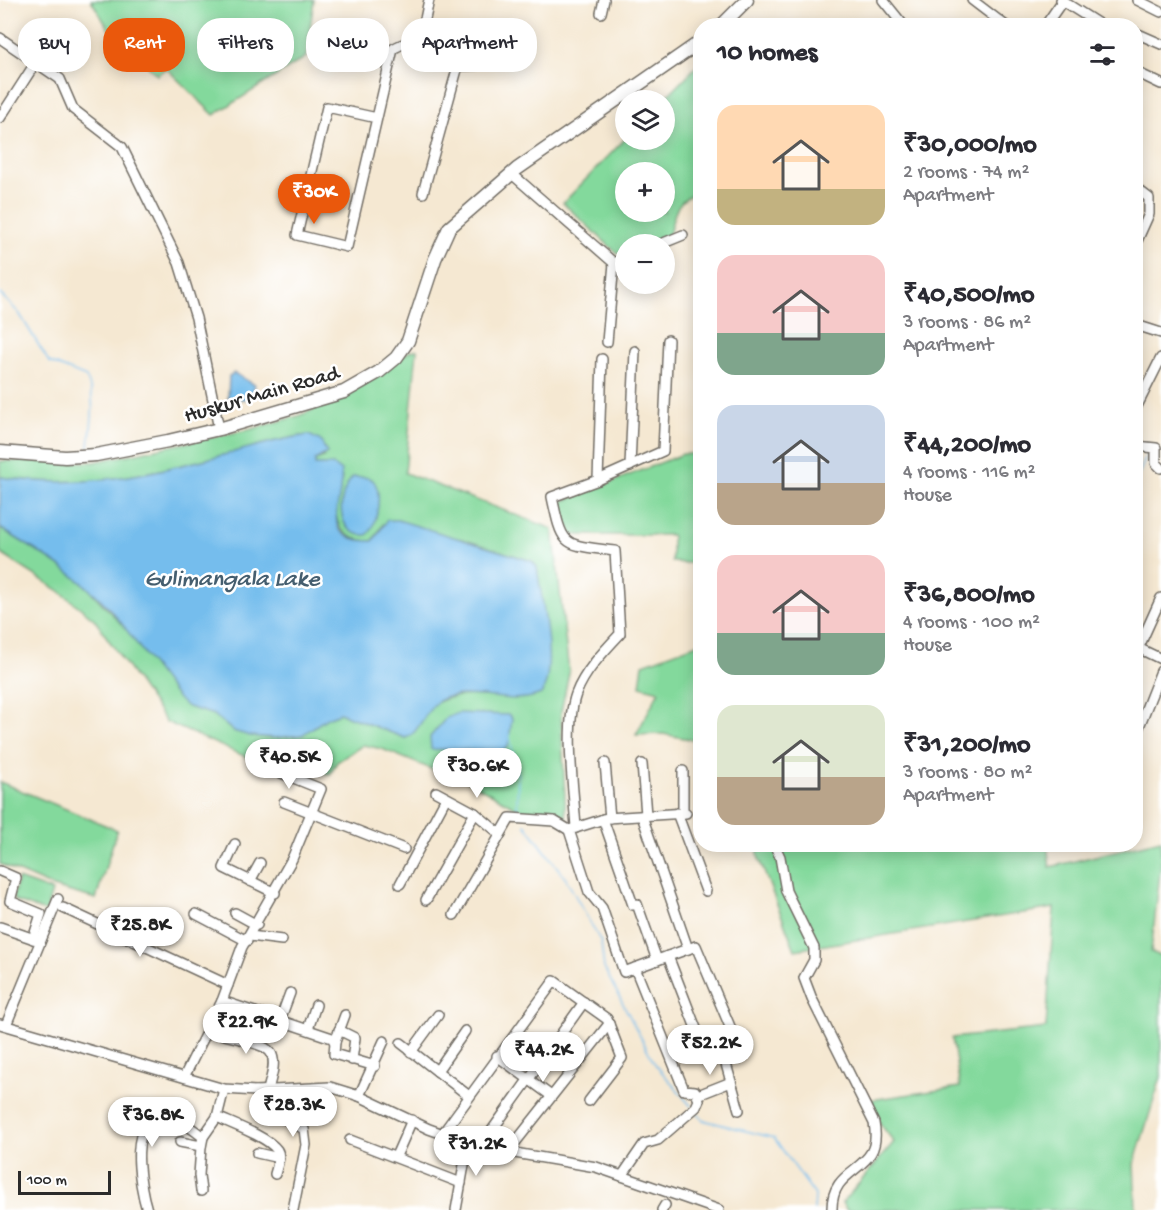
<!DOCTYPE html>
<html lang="en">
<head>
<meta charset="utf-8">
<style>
  :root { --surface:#fff; --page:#f2f2f3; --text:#2b2b33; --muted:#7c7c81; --accent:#ea580c }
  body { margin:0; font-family:"Gochi Hand",sans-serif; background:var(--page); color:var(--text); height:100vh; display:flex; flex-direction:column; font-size:22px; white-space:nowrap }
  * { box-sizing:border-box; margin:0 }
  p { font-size:20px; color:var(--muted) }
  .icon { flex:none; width:33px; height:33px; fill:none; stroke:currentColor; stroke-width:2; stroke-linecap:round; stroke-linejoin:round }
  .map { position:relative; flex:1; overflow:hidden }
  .panel { position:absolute; left:693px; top:18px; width:450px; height:834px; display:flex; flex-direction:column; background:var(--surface); border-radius:24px; box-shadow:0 3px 15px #0003 }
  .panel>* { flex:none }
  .hud { position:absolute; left:18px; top:18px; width:570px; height:54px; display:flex; gap:12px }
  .buttons { position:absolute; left:615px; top:90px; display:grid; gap:12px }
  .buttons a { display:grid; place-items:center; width:60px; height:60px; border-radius:50%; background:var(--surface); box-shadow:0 3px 15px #0003; font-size:30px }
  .scale { position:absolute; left:18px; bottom:15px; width:93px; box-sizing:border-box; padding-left:6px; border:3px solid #2b2b2b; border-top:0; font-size:16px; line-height:21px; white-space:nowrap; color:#2b2b2b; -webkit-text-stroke:4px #fff; paint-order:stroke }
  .price { position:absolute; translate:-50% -51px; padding:0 14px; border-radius:21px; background:#fff; color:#222; font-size:20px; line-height:39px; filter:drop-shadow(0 2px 3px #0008) }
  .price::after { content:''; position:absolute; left:50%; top:36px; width:18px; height:14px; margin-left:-9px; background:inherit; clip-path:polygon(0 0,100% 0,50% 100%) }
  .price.current { background:var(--accent); color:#fff }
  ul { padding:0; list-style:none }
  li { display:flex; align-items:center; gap:18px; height:150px; padding:0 24px }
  li span { display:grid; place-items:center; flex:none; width:168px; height:120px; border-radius:18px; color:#555 }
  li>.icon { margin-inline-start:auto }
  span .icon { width:72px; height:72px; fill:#fffc; stroke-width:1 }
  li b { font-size:26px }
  h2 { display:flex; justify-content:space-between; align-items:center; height:72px; padding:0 24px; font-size:26px }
  .pill { padding:0 21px; border-radius:24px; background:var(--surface); box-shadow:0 3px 15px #0003; font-size:21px; line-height:54px }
  .pill.current { background:var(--accent); color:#fff }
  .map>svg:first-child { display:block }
  .green { fill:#83d99c; stroke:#578264; stroke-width:1.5; fill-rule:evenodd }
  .water { fill:#75bded; stroke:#50748c; stroke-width:1.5 }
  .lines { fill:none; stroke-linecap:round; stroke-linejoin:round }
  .stream { stroke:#75bded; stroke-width:1.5 }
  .minor-casing { stroke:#726d65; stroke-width:12 }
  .major-casing { stroke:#726d65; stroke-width:15 }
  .minor { stroke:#fff; stroke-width:9 }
  .major { stroke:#fff; stroke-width:12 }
  .labels { text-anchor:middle; stroke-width:5; stroke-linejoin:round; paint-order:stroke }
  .street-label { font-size:22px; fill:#2b2b2b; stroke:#fff }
  .water-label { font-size:24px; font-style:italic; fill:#455e6f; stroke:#fff }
</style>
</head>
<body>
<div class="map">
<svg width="1161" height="1210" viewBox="0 0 1161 1210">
  <rect width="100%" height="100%" fill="#fff"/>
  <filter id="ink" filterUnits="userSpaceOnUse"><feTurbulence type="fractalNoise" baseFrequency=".0167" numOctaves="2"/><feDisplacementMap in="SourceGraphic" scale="12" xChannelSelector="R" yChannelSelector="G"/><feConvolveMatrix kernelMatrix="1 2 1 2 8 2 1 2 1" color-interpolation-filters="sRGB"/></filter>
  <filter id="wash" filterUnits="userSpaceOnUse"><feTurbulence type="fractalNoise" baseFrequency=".008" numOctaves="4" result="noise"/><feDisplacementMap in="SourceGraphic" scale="24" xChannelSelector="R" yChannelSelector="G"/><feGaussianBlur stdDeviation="1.35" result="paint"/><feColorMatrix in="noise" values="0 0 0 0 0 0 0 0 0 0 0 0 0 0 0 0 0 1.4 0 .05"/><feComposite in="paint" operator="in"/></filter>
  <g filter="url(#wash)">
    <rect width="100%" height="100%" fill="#f5e8d2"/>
    <g class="green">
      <path d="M91 0H314L306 57 214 115 166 68 157 75 108 28Z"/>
      <path d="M700 63V191C675 200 675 211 669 235L644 244H626L625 251 618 254 563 203 625 139 664 140 663 100ZM626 172H664V212H626Z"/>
      <path d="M417 350 405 473 553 529 569 673 561 712 566 820 525 813 447 769 441 773 382 749 363 745 337 762 330 774 251 759 166 722 94 619 58 590 0 553V528L60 565 86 586 127 630 174 694 214 715 233 731 266 738 302 735 327 718 340 713 405 738C415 735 419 721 425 713 446 687 484 697 514 698L546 645 537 567 532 561 462 539 383 524 373 541C330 541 332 510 342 478L333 465H315V460L324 457 309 435C280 438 251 448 223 455 143 475 83 490 0 477V461L94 462 252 429 298 416 342 398 410 351Z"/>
      <path d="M683 454H700V564L672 562V535H572L558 503Z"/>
      <path d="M700 643V741L663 734 636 735 659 691 640 686 643 664Z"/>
      <path d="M0 782 117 830 96 899 53 887 0 864Z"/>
      <path d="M1161 840V864L1151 952 1161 956V1077L1134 1164 1136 1210H847L842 1203 894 1142 863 1101 960 1087 952 1038 1046 1028 1054 908 795 950 758 856V845H1047L1050 867Z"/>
      <path d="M18 879 52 891 46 912 15 901 13 897Z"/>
    </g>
    <g class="water">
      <path d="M234 373 255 385 249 399H228L229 376Z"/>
      <path d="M309 435 321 441 327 453 315 460V465H333L341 471C346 499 313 541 373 541L387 520H398L532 561 537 567C541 597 558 669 541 694 513 706 481 691 452 696 425 699 423 733 405 738L340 713 327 718 302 735 275 738 250 736 233 731 214 715 188 707 180 701C154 671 134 636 107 606 76 573 38 552 0 528V477C83 490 143 475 223 455 251 448 280 438 309 435Z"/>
      <path d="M353 477C360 477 371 476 375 483 382 495 377 527 367 535 335 537 336 494 353 477Z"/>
      <path d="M458 713 509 715 512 719 508 747 501 752 431 749 430 737 446 718Z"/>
    </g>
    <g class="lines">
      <g class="stream">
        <path d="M0 294 19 313 49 362 86 377C97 399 91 423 89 447"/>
        <path d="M1136 481 1148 452"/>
        <path d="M509 734 518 777 517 808 520 814"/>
        <path d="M525 824 566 879 601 942 604 968 655 1064 691 1106"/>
        <path d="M696 1112 703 1120 774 1138 815 1195 814 1210"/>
      </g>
    </g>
  </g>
  <g filter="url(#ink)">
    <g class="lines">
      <defs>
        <g id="minor">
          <path d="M883 0 904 26"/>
          <path d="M972 0 1006 26"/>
          <path d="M1061 0 1102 26"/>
          <path d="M1137 0 1161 12"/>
          <path d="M601 13 604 0"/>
          <path d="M1045 26 1063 0"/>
          <path d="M1136 33 1161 44"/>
          <path d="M0 38 60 79 73 109 122 147 179 263 196 318 219 429"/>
          <path d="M415 39 412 57 458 66 423 193"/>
          <path d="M458 66 479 65 491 53"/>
          <path d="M1136 72 1161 84"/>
          <path d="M0 118 36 62"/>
          <path d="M377 118 327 107 297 235 347 247 393 49C400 44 409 43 416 38 425 31 426 11 429 0"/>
          <path d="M512 174 614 263"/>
          <path d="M1136 188 1149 198V214L1136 243"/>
          <path d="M661 244 683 235"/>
          <path d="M1136 325 1161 333"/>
          <path d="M607 342 614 263 626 259"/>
          <path d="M1136 408 1161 358"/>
          <path d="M1136 446 1156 448V463L1161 468"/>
          <path d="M630 466 635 351"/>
          <path d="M598 480 663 451 668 340"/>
          <path d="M1136 647 1161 659"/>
          <path d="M1138 649 1161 598"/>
          <path d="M1136 734 1161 671"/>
          <path d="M605 763 610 818"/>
          <path d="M642 764 646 815"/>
          <path d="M683 771V813"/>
          <path d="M436 792 475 813 500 834"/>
          <path d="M284 802 404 849"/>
          <path d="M677 813 706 891"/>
          <path d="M686 813 607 818 569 830 589 892 602 908 624 972 696 946 739 1048"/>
          <path d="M642 816 688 949"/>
          <path d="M603 819 633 905 637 904 657 960"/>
          <path d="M576 828C574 792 564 727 576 694 584 672 604 651 620 634L615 551C563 544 563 549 552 497L598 480 602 359"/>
          <path d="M235 844 224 868 275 893"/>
          <path d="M774 844 780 857 786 891 814 948V960L804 978 812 999 874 1123C884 1175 831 1162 832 1210"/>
          <path d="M0 871 16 878 10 901 41 914 33 939"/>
          <path d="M250 881 260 863"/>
          <path d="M400 884 446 798"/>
          <path d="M426 900 475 813"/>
          <path d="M63 908 228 985"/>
          <path d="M235 913 257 925"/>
          <path d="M196 914 247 941"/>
          <path d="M454 915 510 818 554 821 569 830"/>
          <path d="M0 927 37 940"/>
          <path d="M250 936 282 940"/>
          <path d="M668 956 709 1062"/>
          <path d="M222 1001 332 1038 335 1042"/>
          <path d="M345 1015 335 1042 334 1054 375 1066"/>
          <path d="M280 1020 290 993"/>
          <path d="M0 1024 224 1089 256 1091 330 1087 359 1096 429 1129 480 1147 596 1167 719 1210"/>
          <path d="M6 1025 58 899"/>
          <path d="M308 1029 316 1005"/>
          <path d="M339 1030 355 1038 352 1060"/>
          <path d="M208 1031C221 1035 265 1042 271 1053 277 1063 270 1080 268 1090"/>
          <path d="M401 1043 469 1096"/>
          <path d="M411 1052 438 1015"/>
          <path d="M497 1056 550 1095"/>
          <path d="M726 1064 739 1110"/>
          <path d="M437 1071 465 1031"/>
          <path d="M184 1077 222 1001 242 947 292 859 321 789 266 767"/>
          <path d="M256 1091 265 1108 304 1129 306 1145 293 1210"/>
          <path d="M698 1095 731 1082"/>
          <path d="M359 1096 384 1041"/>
          <path d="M217 1117C232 1124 268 1137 277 1150 281 1156 277 1167 275 1174"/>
          <path d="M443 1133 554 981 607 1019 622 1058 589 1101"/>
          <path d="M350 1140 461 1183"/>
          <path d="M180 1142 201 1146"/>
          <path d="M514 1144 609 1024"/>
          <path d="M480 1147 584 1002"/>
          <path d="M257 1153 279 1158"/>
          <path d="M396 1156 412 1120"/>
          <path d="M622 1176 644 1144 658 1140 696 1107 699 1100 695 1091 684 1090 635 968"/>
          <path d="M201 1191 199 1175 201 1147 203 1137 217 1117 224 1089"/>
          <path d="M147 1210C140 1187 124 1109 170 1118 182 1120 194 1130 203 1137"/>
          <path d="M456 1210 464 1165 465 1142"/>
          <path d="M662 1210 665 1205"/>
        </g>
        <g id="major">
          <path d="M721 26 747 0"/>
          <path d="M0 452 65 457 96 455 168 441 219 429 344 392 379 372 396 358 408 341 435 259 449 228 517 169 700 42"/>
        </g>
      </defs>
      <use href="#minor" class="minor-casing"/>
      <use href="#major" class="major-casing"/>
      <use href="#minor" class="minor"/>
      <use href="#major" class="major"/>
    </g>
  </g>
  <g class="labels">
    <g class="street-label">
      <text transform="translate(261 392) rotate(-16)" y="8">Huskur Main Road</text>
    </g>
    <g class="water-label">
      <text x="232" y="585">Gulimangala Lake</text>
    </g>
  </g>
</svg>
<div class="buttons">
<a><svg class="icon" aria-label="layers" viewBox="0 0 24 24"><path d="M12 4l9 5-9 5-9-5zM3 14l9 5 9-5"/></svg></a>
<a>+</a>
<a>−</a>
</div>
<div class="scale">100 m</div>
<b class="price current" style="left:314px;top:225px">₹30K</b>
<b class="price" style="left:289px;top:790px">₹40.5K</b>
<b class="price" style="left:477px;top:799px">₹30.6K</b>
<b class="price" style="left:140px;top:958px">₹25.8K</b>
<b class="price" style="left:246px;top:1055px">₹22.9K</b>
<b class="price" style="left:710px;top:1076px">₹52.2K</b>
<b class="price" style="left:543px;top:1083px">₹44.2K</b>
<b class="price" style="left:293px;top:1138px">₹28.3K</b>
<b class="price" style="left:152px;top:1148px">₹36.8K</b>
<b class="price" style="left:476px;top:1177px">₹31.2K</b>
<div class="hud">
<a class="pill">Buy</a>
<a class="pill current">Rent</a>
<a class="pill">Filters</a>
<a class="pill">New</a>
<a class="pill">Apartment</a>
</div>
<section class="panel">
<h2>10 homes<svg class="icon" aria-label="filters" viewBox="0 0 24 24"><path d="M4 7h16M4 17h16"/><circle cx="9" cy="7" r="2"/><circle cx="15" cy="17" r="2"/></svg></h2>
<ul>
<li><span style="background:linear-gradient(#ffd9b3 70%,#c2b280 0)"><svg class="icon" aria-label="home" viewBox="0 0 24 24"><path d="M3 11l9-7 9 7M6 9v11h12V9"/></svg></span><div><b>₹30,000/mo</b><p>2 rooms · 74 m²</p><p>Apartment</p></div></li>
<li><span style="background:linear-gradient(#f6c9c9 65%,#7fa58c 0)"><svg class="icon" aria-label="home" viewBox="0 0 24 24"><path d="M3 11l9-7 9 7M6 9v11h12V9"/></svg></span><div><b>₹40,500/mo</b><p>3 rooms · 86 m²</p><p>Apartment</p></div></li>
<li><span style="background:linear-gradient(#c9d6e8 65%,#b9a48a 0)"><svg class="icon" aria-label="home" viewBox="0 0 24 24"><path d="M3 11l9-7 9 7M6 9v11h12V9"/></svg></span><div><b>₹44,200/mo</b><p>4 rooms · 116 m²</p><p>House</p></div></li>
<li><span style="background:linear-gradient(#f6c9c9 65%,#7fa58c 0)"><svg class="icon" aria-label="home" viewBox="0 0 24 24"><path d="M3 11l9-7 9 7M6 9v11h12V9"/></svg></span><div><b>₹36,800/mo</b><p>4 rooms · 100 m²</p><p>House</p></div></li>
<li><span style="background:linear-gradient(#dfe7d0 60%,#b9a48a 0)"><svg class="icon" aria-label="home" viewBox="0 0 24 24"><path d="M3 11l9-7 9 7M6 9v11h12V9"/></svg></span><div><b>₹31,200/mo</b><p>3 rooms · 80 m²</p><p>Apartment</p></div></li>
</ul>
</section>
</div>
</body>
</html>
